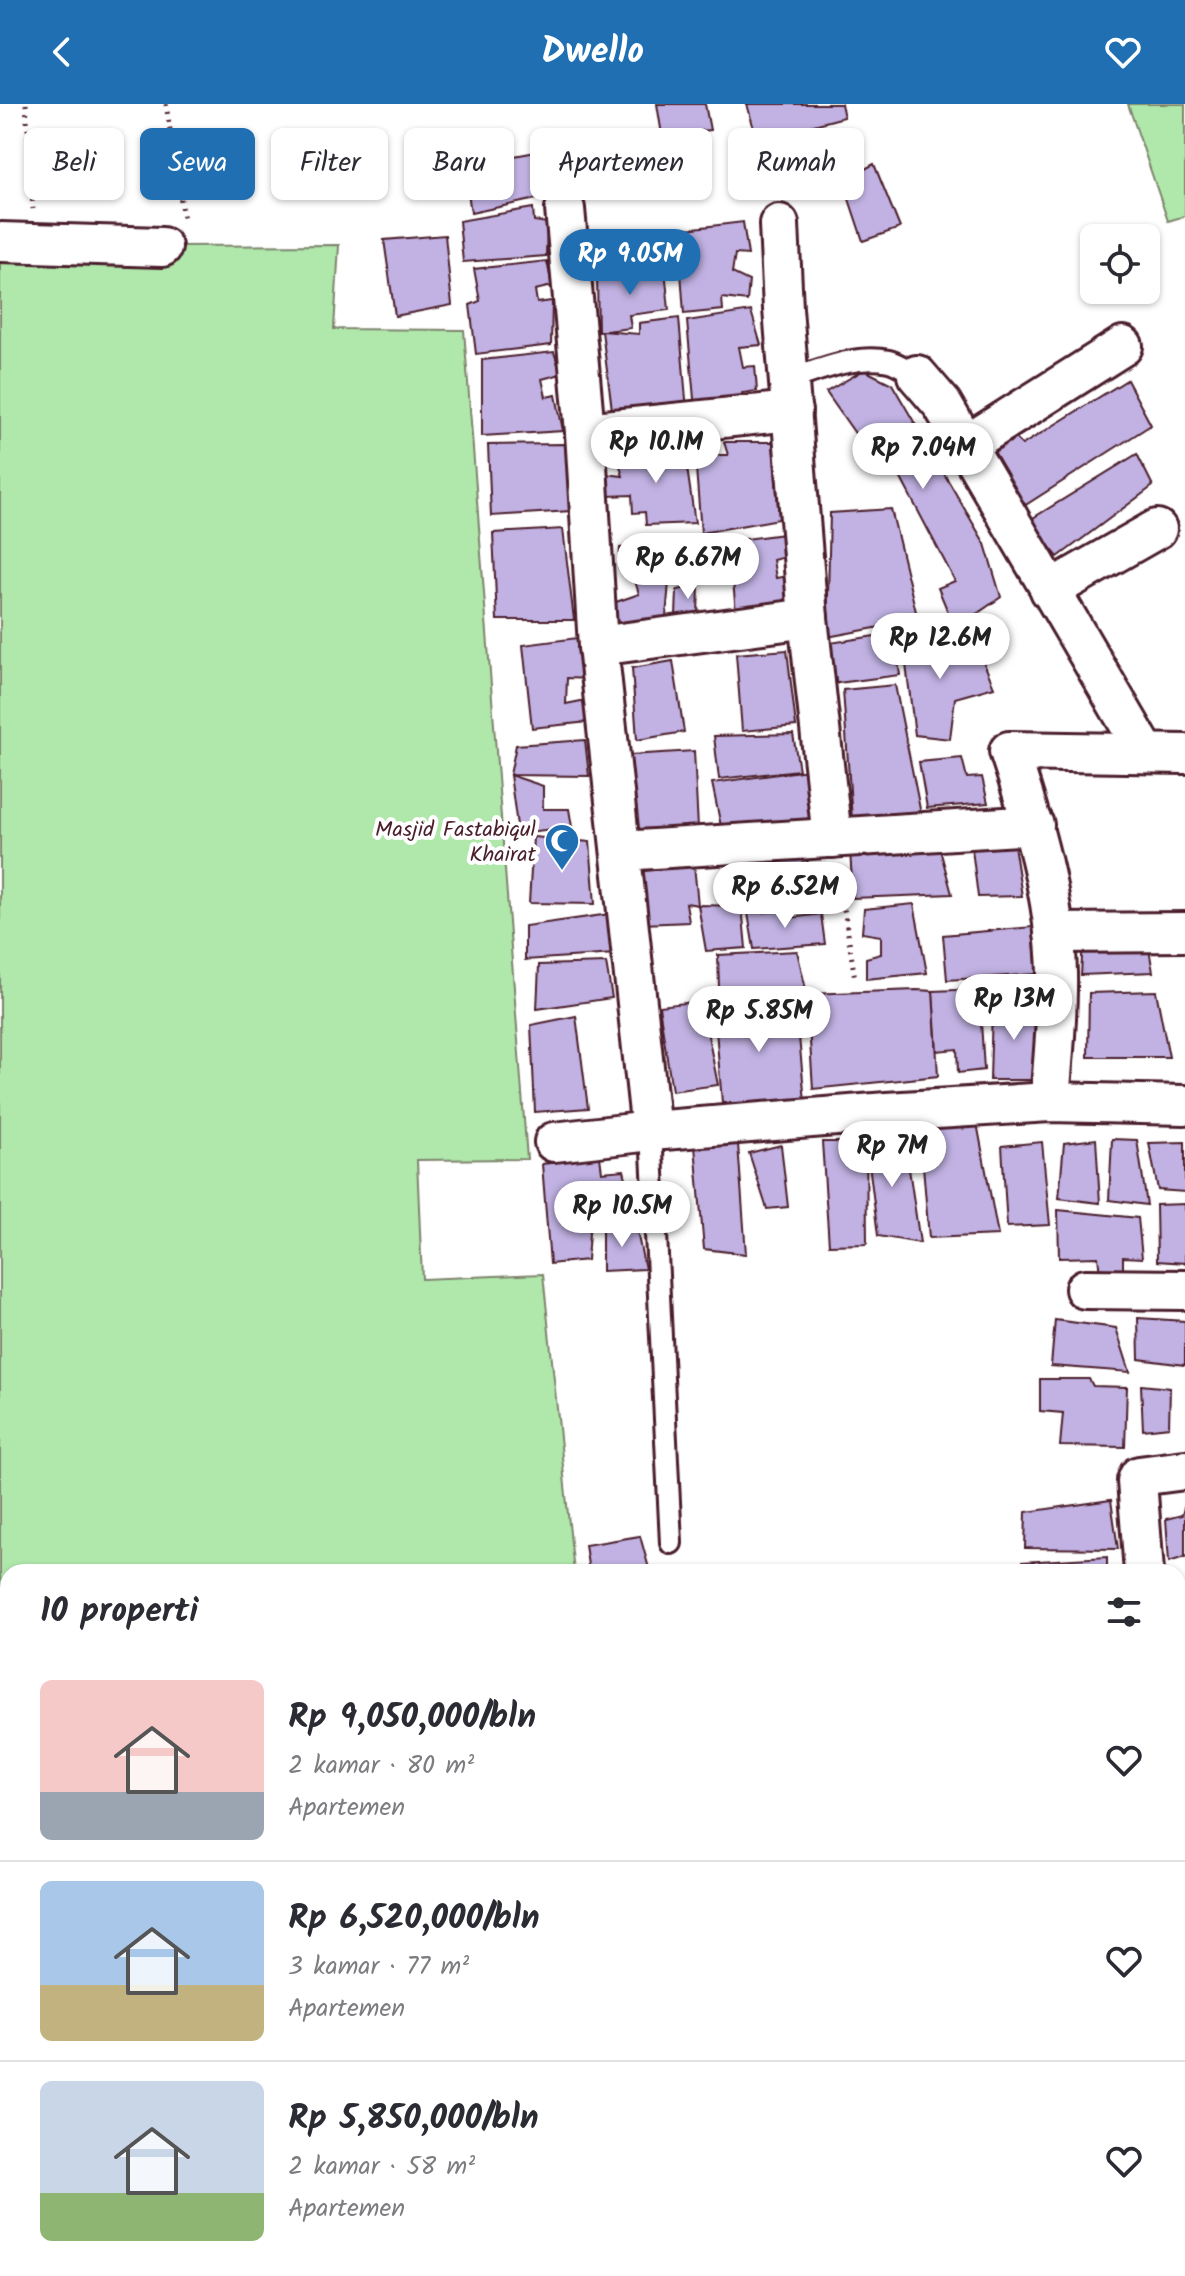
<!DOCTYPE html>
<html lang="id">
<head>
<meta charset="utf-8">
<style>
  :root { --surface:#fff; --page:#f2f2f3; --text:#2b2b33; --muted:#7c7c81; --line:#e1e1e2; --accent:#1f6fb2 }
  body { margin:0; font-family:Kalam,sans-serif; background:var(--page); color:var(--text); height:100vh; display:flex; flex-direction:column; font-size:30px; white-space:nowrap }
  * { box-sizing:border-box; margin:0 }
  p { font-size:26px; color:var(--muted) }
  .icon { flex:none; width:44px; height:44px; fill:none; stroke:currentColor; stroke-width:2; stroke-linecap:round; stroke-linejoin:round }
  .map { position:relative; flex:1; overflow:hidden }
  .sheet { position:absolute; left:0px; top:1460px; width:1186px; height:712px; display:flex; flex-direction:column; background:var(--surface); border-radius:24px 24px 0 0; box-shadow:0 2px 6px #0004 }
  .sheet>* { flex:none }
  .guide { position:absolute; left:24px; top:24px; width:1138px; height:72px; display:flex; gap:16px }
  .buttons { position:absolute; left:1080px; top:120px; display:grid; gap:16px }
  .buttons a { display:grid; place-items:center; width:80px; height:80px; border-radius:12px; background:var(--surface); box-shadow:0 2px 6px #0004; font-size:40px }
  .price { position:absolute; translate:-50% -68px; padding:0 18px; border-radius:28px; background:#fff; color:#222; font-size:26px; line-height:52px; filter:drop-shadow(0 2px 4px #0008) }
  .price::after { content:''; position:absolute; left:50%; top:48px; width:24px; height:18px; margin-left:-12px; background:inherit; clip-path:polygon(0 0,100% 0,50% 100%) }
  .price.on { background:var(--accent); color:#fff }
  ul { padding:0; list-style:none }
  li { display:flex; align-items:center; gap:24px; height:200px; padding:0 40px }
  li+li { border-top:2px solid var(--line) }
  li span { display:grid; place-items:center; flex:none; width:224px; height:160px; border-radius:12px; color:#555 }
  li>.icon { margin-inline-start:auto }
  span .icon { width:96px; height:96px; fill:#fffc; stroke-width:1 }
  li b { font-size:34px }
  h2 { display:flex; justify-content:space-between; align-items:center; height:96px; padding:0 40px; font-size:34px }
  .pill { padding:0 28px; border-radius:12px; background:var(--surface); box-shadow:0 2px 6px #0004; font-size:28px; line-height:72px }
  .pill.on { background:var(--accent); color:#fff }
  header { display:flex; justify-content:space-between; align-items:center; height:104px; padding:0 40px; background:var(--accent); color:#fff; font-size:36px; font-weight:700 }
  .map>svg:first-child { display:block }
  .green { fill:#b0e8ac; stroke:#7d846c; stroke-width:2 }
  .building { fill:#c1b2e3; stroke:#4a1f2b; stroke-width:2 }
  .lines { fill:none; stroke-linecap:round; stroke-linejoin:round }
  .service-casing { stroke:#4a1f2b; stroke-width:26 }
  .minor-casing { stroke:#4a1f2b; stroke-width:44 }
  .path { stroke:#4a1f2b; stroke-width:5; stroke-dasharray:2 6; stroke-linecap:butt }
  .service { stroke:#fff; stroke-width:20 }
  .minor { stroke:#fff; stroke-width:38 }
  .labels { text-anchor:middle; stroke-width:8; stroke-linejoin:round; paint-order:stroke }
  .poi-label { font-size:22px; fill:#4a1f2b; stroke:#fff; text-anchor:end }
</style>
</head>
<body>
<header><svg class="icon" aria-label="back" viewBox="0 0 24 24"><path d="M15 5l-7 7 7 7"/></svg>Dwello<svg class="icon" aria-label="heart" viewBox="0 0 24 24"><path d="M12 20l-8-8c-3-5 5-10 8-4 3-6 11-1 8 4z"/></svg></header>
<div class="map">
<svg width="1185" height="2172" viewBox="0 0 1185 2172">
  <rect width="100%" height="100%" fill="#fff"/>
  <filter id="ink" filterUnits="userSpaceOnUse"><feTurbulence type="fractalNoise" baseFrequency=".0125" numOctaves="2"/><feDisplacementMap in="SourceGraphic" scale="16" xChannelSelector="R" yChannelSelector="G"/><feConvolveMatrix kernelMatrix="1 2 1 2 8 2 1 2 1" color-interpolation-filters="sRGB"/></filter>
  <g filter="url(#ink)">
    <g class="green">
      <path d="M1128 0H1185V112L1168 117Z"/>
      <path d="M339 141 334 225 464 226 527 1055 417 1056 422 1175 543 1170 574 1468H8V2164H918L917 2172H0V143Z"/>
    </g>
    <g class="building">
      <path d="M657 0H705L710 26 662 31Z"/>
      <path d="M747 0H841L844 13 757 36Z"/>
      <path d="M547 46 551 92 471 109 464 61Z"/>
      <path d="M874 60 900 124 863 137 843 77Z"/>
      <path d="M533 104 534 117 547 119 546 152 463 158 459 117Z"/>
      <path d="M743 118 748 151 735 150 732 169 749 177 747 197 722 194 723 206 684 210 678 126Z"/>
      <path d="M445 131 452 201 395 212 384 136Z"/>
      <path d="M547 157 552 182 535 186 537 199 552 197 551 241 476 250 470 201 480 197 474 165Z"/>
      <path d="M665 165 669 206 629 211 631 224 598 228 597 172Z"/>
      <path d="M751 207 761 241 739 243 743 263 755 262 757 287 742 289 743 301 695 306 687 217Z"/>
      <path d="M679 214 687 307 612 306 602 227 639 230V219Z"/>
      <path d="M554 248 561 270 542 275 546 293 556 291 563 327 482 332V256Z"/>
      <path d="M864 266 892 280 985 440 1001 493 955 525 938 484 955 477 876 327 859 335 826 288Z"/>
      <path d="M1127 276 1151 321 1013 409 977 337 1000 319 1022 341Z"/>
      <path d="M724 338H773L779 415 701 429 695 351H728Z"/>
      <path d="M565 340 571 407 491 412 488 341Z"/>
      <path d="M627 342 684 343 695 419 646 421 645 408 633 409 632 391 608 392 605 370 623 372 620 362 630 358Z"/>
      <path d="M1137 350 1153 382 1058 453 1028 417Z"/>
      <path d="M891 405 918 516 827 533 830 409Z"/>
      <path d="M563 425 574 516H497L493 429Z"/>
      <path d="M784 430 785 453 773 456 776 474 788 472 791 495 736 508 729 437Z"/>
      <path d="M702 436 704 469 669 478 666 513 617 520 616 498 639 490 633 470 619 465 620 444Z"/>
      <path d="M699 482 698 510 676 512 677 486Z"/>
      <path d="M894 529 900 571 830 580V539Z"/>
      <path d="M902 529H936L951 546 976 540 994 583 955 594 950 635 915 631Z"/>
      <path d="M577 534 589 575 567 574 566 600 586 596 588 618 532 624 523 541Z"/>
      <path d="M787 546 796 622 742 627 736 550Z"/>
      <path d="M673 557 684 628 637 636 632 564Z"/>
      <path d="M895 581 921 710 852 716 843 586Z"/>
      <path d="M793 630 799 666 719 675 714 632Z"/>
      <path d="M585 636 589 672 510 671 516 641Z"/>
      <path d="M694 647 698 724 635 730 630 651Z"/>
      <path d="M962 654 967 674 982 673 988 699 927 704 919 658Z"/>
      <path d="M808 666 818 716 722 727 712 679Z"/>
      <path d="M510 671 543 682V705H569L572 723 518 729Z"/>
      <path d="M533 733 590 738 595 800 529 799Z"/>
      <path d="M938 738 952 790 853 794 850 746Z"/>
      <path d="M1014 741 1022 792 978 793 972 745Z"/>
      <path d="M805 752 819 785 793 790 791 802 751 801 742 768Z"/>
      <path d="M694 761 698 801 686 799 689 818 643 820 636 768Z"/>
      <path d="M914 800 927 869 866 875V854L881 850V832L862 829 864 805Z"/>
      <path d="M698 801 742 802 746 844 706 847Z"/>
      <path d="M788 807 791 814 821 810 825 840 754 845 748 809Z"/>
      <path d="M610 810 615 850 525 856V822Z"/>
      <path d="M1145 822 1153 868 1081 871 1083 835Z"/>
      <path d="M1033 823 1037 870 947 876 943 831Z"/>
      <path d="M797 847 807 890 719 884 718 851Z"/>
      <path d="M606 859 612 894 537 905 539 861Z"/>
      <path d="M979 885 984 966 958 969 957 945 937 947 933 887Z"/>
      <path d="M917 886 933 887 938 972 813 985 807 890Z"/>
      <path d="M1156 887 1169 953H1088L1089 889Z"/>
      <path d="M1036 896 1035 976H990L992 903Z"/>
      <path d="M701 897 718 981 672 987 659 902Z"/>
      <path d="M796 900 805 998 722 999 714 901Z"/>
      <path d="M576 912 588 1004 535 1008 531 921Z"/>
      <path d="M977 1019 998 1131 929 1134 920 1026Z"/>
      <path d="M904 1031 920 1139 878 1132 866 1035Z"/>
      <path d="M866 1035 867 1140 829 1141 822 1038H851Z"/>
      <path d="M1096 1035 1100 1099 1059 1094 1064 1039Z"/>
      <path d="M1112 1035 1137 1036 1147 1101 1109 1096Z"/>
      <path d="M1042 1038 1050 1121 1007 1123 1002 1042Z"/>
      <path d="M1185 1038V1088L1158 1086 1149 1039Z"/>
      <path d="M738 1040 746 1150 704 1145 695 1042Z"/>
      <path d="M781 1041 788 1103 767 1105 749 1049Z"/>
      <path d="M600 1053 602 1068 624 1066 634 1109 590 1115 587 1156 550 1160 542 1060Z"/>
      <path d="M1185 1100V1159L1157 1157 1156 1101Z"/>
      <path d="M1058 1106 1138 1114 1142 1154 1123 1153V1172L1101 1178 1098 1153 1059 1154Z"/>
      <path d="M635 1118 645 1165 602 1167V1125Z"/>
      <path d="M1138 1214 1185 1217V1261L1139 1255Z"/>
      <path d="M1055 1216 1116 1224 1130 1268 1051 1262Z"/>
      <path d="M1040 1275H1089L1093 1282 1127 1283 1125 1343 1060 1342 1063 1309 1040 1307Z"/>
      <path d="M1141 1281 1170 1284 1169 1323 1143 1326Z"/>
      <path d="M1111 1396 1118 1445 1025 1444 1026 1408Z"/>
      <path d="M1185 1400V1453L1169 1458 1166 1415 1182 1411Z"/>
      <path d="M640 1432 650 1468H589L585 1441Z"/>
      <path d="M1107 1453V1468H1021L1022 1458Z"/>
      <path d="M1178 2141 1181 2172H1136V2164H1178Z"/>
    </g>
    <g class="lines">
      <defs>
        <g id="service">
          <path d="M789 276C820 266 855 250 889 257 898 259 908 267 917 271"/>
          <path d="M651 1027 671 1439"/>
        </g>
        <g id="minor">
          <path d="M565 105 585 328 598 542 651 1027"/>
          <path d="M779 120 783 205 808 514 832 734"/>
          <path d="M0 138 162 143"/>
          <path d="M917 271 942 300 1146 649"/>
          <path d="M585 328 792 307"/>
          <path d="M966 341 1123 242"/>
          <path d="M1050 486 1157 425"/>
          <path d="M598 542 808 514"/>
          <path d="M622 747 1034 721"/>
          <path d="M1054 829 1185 828"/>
          <path d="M1050 998C1053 955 1058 912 1057 869 1055 792 1033 719 1009 647L1185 650"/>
          <path d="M554 1038 651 1027 887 1008 1050 998 1185 1001"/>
          <path d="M1085 1185 1185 1186"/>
          <path d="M1144 1468 1137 1377 1139 1372 1185 1366"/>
          <path d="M1178 1668 1185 1709"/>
          <path d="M1178 1748H1185"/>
          <path d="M1178 1934 1185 1928"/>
          <path d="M1178 1963 1185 2051"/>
        </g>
      </defs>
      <use href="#service" class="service-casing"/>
      <use href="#minor" class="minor-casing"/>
      <g class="path">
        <path d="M26 0 33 105"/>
        <path d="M166 0 184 116"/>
        <path d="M838 766 855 875"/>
      </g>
      <use href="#service" class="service"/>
      <use href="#minor" class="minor"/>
    </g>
  </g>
  <defs>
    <symbol id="mosque-pin" viewBox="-11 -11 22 30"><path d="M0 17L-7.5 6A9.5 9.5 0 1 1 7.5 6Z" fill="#1f6fb2" stroke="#fff"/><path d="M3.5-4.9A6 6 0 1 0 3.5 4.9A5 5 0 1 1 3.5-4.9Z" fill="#fff"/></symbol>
  </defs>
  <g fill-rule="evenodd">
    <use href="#mosque-pin" x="542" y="717" width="40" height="54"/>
  </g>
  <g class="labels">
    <g class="poi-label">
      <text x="536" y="732">Masjid Fastabiqul<tspan x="536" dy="25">Khairat</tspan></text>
    </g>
  </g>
</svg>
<div class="buttons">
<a><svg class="icon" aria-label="locate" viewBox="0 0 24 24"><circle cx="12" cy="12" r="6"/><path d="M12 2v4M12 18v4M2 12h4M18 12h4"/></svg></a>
</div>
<b class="price on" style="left:630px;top:193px">Rp 9.05M</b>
<b class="price" style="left:656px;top:381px">Rp 10.1M</b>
<b class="price" style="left:923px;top:387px">Rp 7.04M</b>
<b class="price" style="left:688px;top:497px">Rp 6.67M</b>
<b class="price" style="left:940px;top:577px">Rp 12.6M</b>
<b class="price" style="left:785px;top:826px">Rp 6.52M</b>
<b class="price" style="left:1014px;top:938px">Rp 13M</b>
<b class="price" style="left:759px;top:950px">Rp 5.85M</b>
<b class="price" style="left:892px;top:1085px">Rp 7M</b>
<b class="price" style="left:622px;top:1145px">Rp 10.5M</b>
<div class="guide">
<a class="pill">Beli</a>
<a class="pill on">Sewa</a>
<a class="pill">Filter</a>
<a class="pill">Baru</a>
<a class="pill">Apartemen</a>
<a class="pill">Rumah</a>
</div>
<section class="sheet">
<h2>10 properti<svg class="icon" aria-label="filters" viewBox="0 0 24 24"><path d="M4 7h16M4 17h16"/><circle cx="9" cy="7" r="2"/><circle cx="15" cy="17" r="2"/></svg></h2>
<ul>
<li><span style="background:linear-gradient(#f6c9c9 70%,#9aa5b1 0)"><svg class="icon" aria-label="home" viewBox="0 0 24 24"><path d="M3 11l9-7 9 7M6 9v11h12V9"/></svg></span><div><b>Rp 9,050,000/bln</b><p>2 kamar · 80 m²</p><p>Apartemen</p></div><svg class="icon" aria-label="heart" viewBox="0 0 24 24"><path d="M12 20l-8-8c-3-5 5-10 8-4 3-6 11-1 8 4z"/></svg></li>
<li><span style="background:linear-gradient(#a9c7e8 65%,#c2b280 0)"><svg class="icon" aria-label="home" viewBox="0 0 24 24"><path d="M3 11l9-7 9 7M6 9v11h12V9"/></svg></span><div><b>Rp 6,520,000/bln</b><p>3 kamar · 77 m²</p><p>Apartemen</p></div><svg class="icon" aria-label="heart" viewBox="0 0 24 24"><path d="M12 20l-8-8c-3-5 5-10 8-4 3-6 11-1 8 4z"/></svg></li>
<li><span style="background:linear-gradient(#c9d6e8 70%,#8fb573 0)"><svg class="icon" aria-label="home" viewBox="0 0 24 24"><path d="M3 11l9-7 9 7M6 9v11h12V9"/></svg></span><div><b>Rp 5,850,000/bln</b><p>2 kamar · 58 m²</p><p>Apartemen</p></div><svg class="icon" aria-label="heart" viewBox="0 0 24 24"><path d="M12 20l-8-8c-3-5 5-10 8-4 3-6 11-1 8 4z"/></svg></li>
</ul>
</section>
</div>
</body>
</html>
